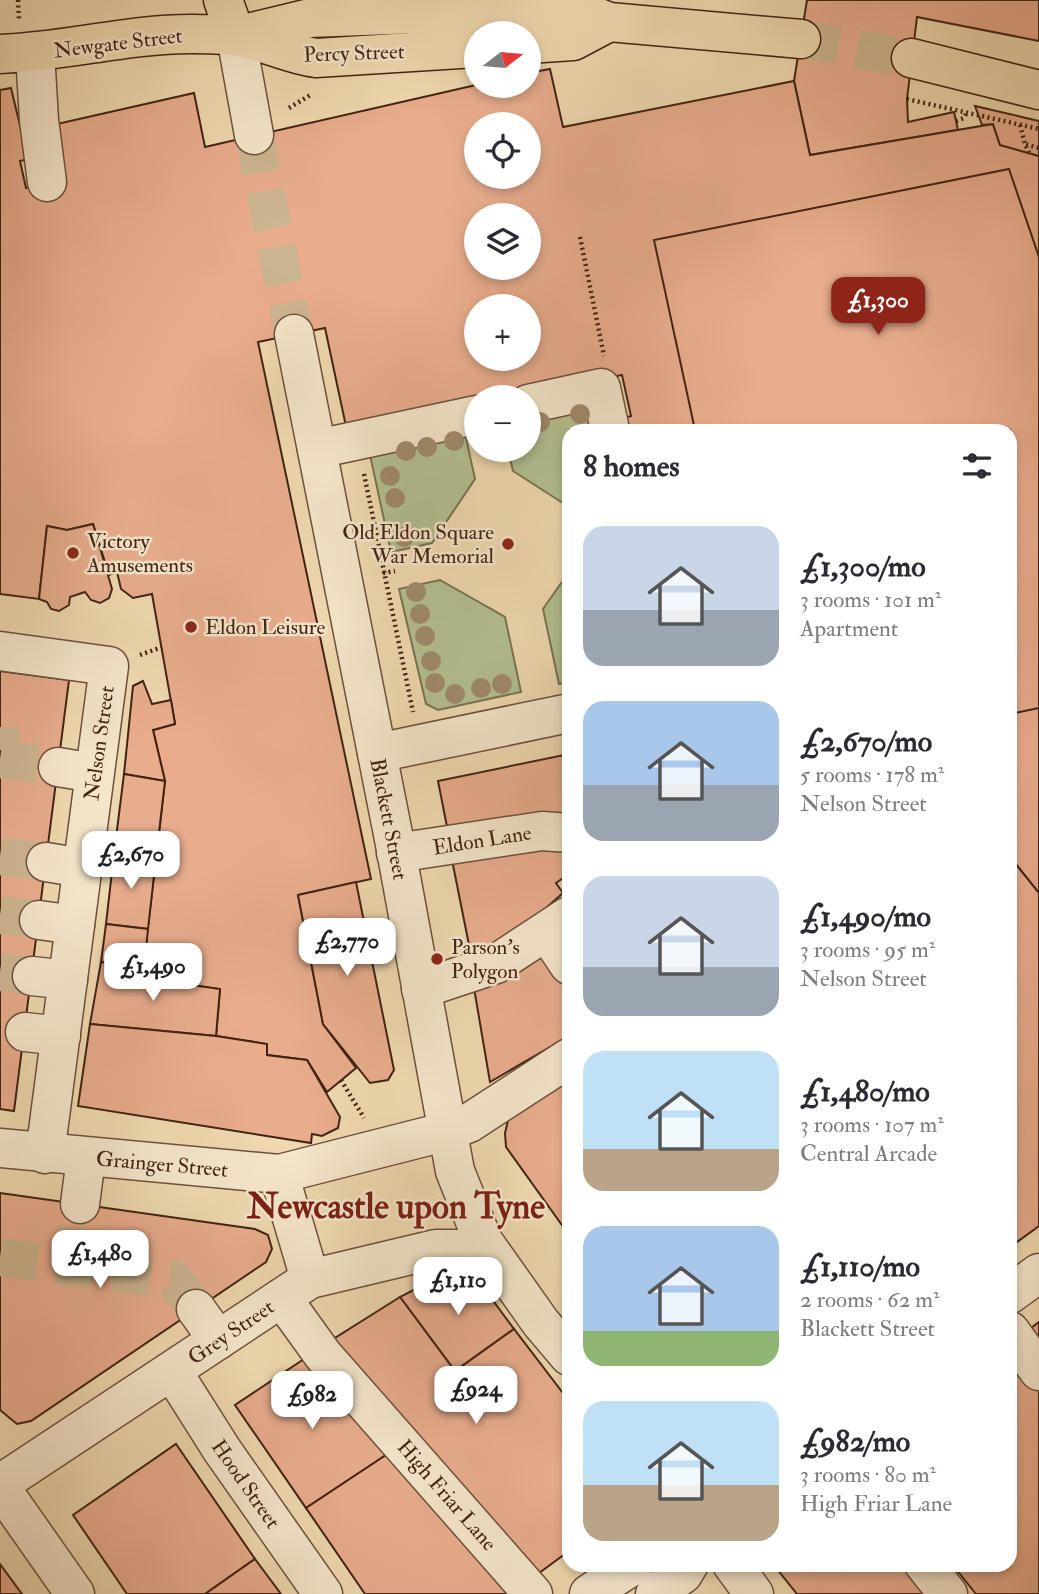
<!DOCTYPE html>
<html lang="en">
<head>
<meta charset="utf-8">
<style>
  :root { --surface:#fff; --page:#f2f2f3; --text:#2b2b33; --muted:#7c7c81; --accent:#8f2418 }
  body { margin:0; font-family:"IM FELL Double Pica",serif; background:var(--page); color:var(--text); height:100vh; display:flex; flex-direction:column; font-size:26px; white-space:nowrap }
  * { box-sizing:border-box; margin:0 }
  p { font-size:23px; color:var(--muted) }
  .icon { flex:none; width:38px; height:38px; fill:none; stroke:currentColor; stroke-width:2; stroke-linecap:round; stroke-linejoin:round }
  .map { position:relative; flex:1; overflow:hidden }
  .details { position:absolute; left:562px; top:424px; width:455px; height:1148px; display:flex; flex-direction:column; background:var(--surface); border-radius:21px; box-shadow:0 4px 10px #0003 }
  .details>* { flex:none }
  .needle { width:46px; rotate:74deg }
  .controls { position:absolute; left:464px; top:21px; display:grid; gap:14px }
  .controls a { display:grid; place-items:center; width:77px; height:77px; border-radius:50%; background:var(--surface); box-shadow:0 4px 10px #0003; font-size:35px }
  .price { position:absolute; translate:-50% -60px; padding:0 16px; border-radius:14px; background:#fff; color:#222; font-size:23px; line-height:46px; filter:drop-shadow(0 2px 4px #0008) }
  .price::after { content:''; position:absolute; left:50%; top:42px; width:21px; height:16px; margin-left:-10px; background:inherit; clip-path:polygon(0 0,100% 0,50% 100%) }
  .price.active { background:var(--accent); color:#fff }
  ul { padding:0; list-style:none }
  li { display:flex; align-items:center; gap:21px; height:175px; padding:0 21px }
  li span { display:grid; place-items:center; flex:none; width:196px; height:140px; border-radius:21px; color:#555 }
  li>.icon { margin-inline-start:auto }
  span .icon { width:84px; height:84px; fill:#fffc; stroke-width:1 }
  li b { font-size:30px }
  h2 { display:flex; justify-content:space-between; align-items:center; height:84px; padding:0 21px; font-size:30px }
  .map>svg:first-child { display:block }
  .green { fill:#b3c090; stroke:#7a7252; stroke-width:2 }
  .building { fill:#e9ad8e; stroke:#412313; stroke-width:2; fill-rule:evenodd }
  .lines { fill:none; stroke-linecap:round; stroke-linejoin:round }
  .minor-tunnel { stroke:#ccb591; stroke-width:38; stroke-dasharray:38 19; stroke-linecap:butt }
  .major-tunnel { stroke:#ccb591; stroke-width:38; stroke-dasharray:38 19; stroke-linecap:butt }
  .minor-casing { stroke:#6c503a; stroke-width:41 }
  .major-casing { stroke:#412313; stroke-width:41 }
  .path { stroke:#412313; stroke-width:4.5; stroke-dasharray:2 3.5; stroke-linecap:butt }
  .minor { stroke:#f5e6cc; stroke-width:38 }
  .major { stroke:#efd9b0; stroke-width:38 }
  .tree { fill:#9f8a6b }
  .poi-dot { fill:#8f2418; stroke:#f5e6cc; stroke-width:2.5 }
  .labels { text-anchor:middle; stroke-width:5; stroke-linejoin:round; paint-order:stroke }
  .street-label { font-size:21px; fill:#412313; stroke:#f5e6cc }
  .poi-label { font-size:21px; fill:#412313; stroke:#f5e6cc; text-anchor:start }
  .town-label { font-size:35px; font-weight:bold; fill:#7a1f14; stroke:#f5e6cc }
</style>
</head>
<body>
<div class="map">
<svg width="1039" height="1594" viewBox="0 0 1039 1594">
  <rect width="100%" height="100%" fill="#efd9b0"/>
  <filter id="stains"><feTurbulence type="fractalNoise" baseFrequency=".00286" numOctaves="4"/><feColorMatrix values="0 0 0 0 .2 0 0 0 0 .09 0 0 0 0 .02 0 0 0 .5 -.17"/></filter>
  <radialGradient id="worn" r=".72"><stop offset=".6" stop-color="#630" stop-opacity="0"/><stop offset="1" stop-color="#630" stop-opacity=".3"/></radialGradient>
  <g class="green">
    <path d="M590 397 597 430H569V507L513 471 508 450H528L529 410Z"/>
    <path d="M463 424 475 479 432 543 391 552 370 455Z"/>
    <path d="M569 572V681L559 684 543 609Z"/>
    <path d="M440 580 505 617 521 692 438 710 426 704 399 589Z"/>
  </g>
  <g class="building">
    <path d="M807 0H1039V41L917 17 907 99 908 122 954 112 958 130 810 155 794 81Z"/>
    <path d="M550 69 563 127 794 81 810 155 993 124 1000 145 1039 156V893L1010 857V430H622L620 419 631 416 622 375 513 397H476L347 431 325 328 258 342 371 879 298 895 323 1024 356 1068 327 1092 307 1060 267 1055V1044L216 1036 220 989 142 978 165 781 153 730 175 724 152 594 133 598 121 589 117 572 109 575 93 524 67 530 47 526 39 599 0 594V90L11 88 28 159 20 161 26 188 58 178 48 126 194 93 205 147 476 85 528 86V73ZM476 124H528V177H476ZM476 215H528V268H476ZM476 306H528V359H476Z"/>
    <path d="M975 106 1039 121V156L1000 145 993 124 982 125Z"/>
    <path d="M1009 169 1039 257V708L1010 714V430H695L654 240Z"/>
    <path d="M93 524 112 589 109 598 100 603 91 600 85 592 70 597 69 605 59 611 51 609 47 602 39 599 47 526 67 530Z"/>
    <path d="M0 671 69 680 14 1111 0 1109Z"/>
    <path d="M143 681 152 704 171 700 175 724 153 730 165 781 124 774 133 686Z"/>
    <path d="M569 754V819L450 842 438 781Z"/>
    <path d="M124 774 165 781 156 858 114 854Z"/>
    <path d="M569 840V874L556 883 563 893 495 953H479L469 945 453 865 455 852Z"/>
    <path d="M114 854 156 858 148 929 106 924Z"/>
    <path d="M1010 857 1039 893V1226L1010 1247Z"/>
    <path d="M356 882 394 1070 388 1080 370 1083 323 1024 298 895Z"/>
    <path d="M106 924 148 929 144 968 101 962Z"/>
    <path d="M547 945 569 980V1036L490 1082 474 988Z"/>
    <path d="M101 962 144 968 142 978 220 989 216 1036 90 1024Z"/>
    <path d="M90 1024 216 1036 267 1044V1055L307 1060 340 1117 338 1128 322 1136 312 1134 311 1143 78 1106Z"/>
    <path d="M569 1066V1235L506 1147 505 1133 509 1116Z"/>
    <path d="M0 1193 255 1229 268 1235 272 1249 266 1262 31 1421 17 1424 0 1410Z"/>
    <path d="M462 1273 480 1283 514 1329 455 1371 400 1297 442 1275Z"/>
    <path d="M400 1297 455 1371 514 1329 569 1401V1551L531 1579 327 1343Z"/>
    <path d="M1039 1322V1348L1027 1331Z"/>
    <path d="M1010 1350 1039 1390V1594H976L952 1564H1010Z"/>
    <path d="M310 1355 392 1451 306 1508 235 1405Z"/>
    <path d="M176 1444 255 1559 205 1594H127L73 1515Z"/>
    <path d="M392 1451 513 1594H365L306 1508Z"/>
    <path d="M255 1559 281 1594H205Z"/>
    <path d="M0 1564 22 1594H0Z"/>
    <path d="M773 1564H906L929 1594H797Z"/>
  </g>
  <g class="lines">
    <g class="minor-tunnel">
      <path d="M254 135 294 334"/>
      <path d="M0 727V750"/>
      <path d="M0 759 58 767"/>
      <path d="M0 856 46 862"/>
      <path d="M0 915 39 920"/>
      <path d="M0 972 32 976"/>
      <path d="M0 1257 175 1280 196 1309"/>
      <path d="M72 1266 80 1204"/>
    </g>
    <path class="major-tunnel" d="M801 39 911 58"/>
    <defs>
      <g id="minor">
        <path d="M236 36 254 135"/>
        <path d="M35 53 39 120 47 182"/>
        <path d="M294 334 394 839 455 1171 483 1241 541 1323 569 1356"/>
        <path d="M528 404 601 388 610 430"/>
        <path d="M317 449 476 415"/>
        <path d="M0 651 109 666 45 1154"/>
        <path d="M377 753 569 713"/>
        <path d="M58 767 94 773"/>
        <path d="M396 853 542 831 569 833"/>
        <path d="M46 862 82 868"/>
        <path d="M39 920 75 925"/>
        <path d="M547 932 569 965"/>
        <path d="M32 976 68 980"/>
        <path d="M421 989 496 964 569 916"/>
        <path d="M25 1032 61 1036"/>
        <path d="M0 1148 279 1174 452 1130 469 1123 569 1058"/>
        <path d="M279 1174 310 1279"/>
        <path d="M80 1204 86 1158"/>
        <path d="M1010 1294 1039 1273"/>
        <path d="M282 1298 323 1355 533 1594"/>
        <path d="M196 1309 218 1340"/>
        <path d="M1010 1331 1039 1371"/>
        <path d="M172 1371 222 1450 323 1594"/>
        <path d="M0 1484 310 1279 436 1249H487"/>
        <path d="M0 1487 75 1594"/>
        <path d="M732 1564 754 1594"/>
        <path d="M924 1564 948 1594"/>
        <path d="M589 1594 635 1564"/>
        <path d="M655 1594 683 1574 689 1564"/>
      </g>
      <g id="major">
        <path d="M223 0 236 36"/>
        <path d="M236 36 310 18 574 8 609 22 801 39"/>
        <path d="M528 44 573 41 609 22"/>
        <path d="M0 54C64 52 127 34 191 34 205 34 220 34 234 36 262 40 287 54 316 58L476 48"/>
        <path d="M911 58 1039 90"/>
      </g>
    </defs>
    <use href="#minor" class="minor-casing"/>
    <use href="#major" class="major-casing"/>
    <g class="path">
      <path d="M18 0 19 20"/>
      <path d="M907 99 1039 129"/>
      <path d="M289 108 312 94"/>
      <path d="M956 121 964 118 967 112"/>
      <path d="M1020 125 1025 144"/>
      <path d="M1029 153 1025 144 1039 148"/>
      <path d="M580 237 604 356"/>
      <path d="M364 474 413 712"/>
      <path d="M383 573 395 571"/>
      <path d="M140 655 162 647"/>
      <path d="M341 1080 364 1118"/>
    </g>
    <use href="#minor" class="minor"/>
    <use href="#major" class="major"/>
  </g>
  <g class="tree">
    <circle cx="580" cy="414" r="10"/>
    <circle cx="540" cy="422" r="10"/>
    <circle cx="454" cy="441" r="10"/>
    <circle cx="427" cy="447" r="10"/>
    <circle cx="406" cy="451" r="10"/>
    <circle cx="390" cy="476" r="10"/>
    <circle cx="395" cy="498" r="10"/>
    <circle cx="404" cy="537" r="10"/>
    <circle cx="416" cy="592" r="10"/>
    <circle cx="420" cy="614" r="10"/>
    <circle cx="425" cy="636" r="10"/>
    <circle cx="431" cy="661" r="10"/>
    <circle cx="435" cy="683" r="10"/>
    <circle cx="502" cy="684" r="10"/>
    <circle cx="481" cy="688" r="10"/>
    <circle cx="455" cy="694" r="10"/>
  </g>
  <g class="poi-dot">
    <circle cx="508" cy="544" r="7"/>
    <circle cx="73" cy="553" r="7"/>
    <circle cx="191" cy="627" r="7"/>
    <circle cx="437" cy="959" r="7"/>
  </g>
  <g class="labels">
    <g class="street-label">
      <text transform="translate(118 43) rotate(-7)" y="7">Newgate Street</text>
      <text transform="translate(354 53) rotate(-2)" y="7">Percy Street</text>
      <text transform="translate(99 743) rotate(-82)" y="7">Nelson Street</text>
      <text transform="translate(389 819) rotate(79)" y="7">Blackett Street</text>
      <text transform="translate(482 840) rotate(-9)" y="7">Eldon Lane</text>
      <text transform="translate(162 1164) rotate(5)" y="7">Grainger Street</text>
      <text transform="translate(231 1332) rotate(-34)" y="7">Grey Street</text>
      <text transform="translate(246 1484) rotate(55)" y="7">Hood Street</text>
      <text transform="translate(447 1495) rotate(49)" y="7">High Friar Lane</text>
    </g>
    <g class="poi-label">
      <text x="494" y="539" text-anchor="end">Old Eldon Square<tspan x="494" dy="24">War Memorial</tspan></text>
      <text x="87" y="548">Victory<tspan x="87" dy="24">Amusements</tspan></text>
      <text x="205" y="634">Eldon Leisure</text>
      <text x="451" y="954">Parson's<tspan x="451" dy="24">Polygon</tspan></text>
    </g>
    <g class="town-label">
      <text x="396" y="1218">Newcastle upon Tyne</text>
    </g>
  </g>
  <rect width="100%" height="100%" filter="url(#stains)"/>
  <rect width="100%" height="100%" fill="url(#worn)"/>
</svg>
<div class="controls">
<a><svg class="needle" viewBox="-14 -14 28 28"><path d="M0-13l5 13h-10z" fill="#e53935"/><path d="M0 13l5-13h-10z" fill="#7c7c81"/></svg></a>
<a><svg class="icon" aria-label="locate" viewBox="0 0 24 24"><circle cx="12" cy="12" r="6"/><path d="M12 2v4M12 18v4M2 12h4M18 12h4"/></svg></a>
<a><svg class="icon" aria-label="layers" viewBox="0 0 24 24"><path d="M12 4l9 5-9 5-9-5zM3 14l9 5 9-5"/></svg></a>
<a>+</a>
<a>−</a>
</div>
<b class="price active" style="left:878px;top:337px">£1,300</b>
<b class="price" style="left:131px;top:891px">£2,670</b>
<b class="price" style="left:347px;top:978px">£2,770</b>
<b class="price" style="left:153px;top:1003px">£1,490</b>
<b class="price" style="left:100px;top:1290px">£1,480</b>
<b class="price" style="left:458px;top:1317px">£1,110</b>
<b class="price" style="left:476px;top:1426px">£924</b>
<b class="price" style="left:312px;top:1431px">£982</b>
<section class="details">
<h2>8 homes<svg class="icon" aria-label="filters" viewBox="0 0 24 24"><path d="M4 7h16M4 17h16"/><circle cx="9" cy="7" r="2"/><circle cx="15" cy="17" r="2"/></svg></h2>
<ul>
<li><span style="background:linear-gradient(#c9d6e8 60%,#9aa5b1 0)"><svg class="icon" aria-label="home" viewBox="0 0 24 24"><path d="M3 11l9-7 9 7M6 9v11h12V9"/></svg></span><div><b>£1,300/mo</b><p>3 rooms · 101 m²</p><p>Apartment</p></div></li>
<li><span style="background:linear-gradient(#a9c7e8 60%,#9aa5b1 0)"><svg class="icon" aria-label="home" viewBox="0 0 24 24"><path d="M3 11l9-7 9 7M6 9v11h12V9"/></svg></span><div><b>£2,670/mo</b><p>5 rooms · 178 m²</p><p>Nelson Street</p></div></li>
<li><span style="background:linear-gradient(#c9d6e8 65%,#9aa5b1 0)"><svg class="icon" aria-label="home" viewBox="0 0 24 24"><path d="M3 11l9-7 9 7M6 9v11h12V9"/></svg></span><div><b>£1,490/mo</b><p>3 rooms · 95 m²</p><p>Nelson Street</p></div></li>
<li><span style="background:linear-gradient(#bfe0f5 70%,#b9a48a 0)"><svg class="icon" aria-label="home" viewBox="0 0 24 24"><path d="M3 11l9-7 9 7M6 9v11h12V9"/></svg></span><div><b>£1,480/mo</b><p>3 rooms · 107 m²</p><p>Central Arcade</p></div></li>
<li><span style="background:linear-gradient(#a9c7e8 75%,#8fb573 0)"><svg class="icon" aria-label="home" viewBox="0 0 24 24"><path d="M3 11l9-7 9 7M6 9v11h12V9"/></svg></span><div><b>£1,110/mo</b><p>2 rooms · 62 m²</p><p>Blackett Street</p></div></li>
<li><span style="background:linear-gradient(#bfe0f5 60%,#b9a48a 0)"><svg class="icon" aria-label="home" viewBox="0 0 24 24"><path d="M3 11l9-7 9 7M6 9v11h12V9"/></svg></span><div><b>£982/mo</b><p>3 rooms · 80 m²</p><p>High Friar Lane</p></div></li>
</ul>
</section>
</div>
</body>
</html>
